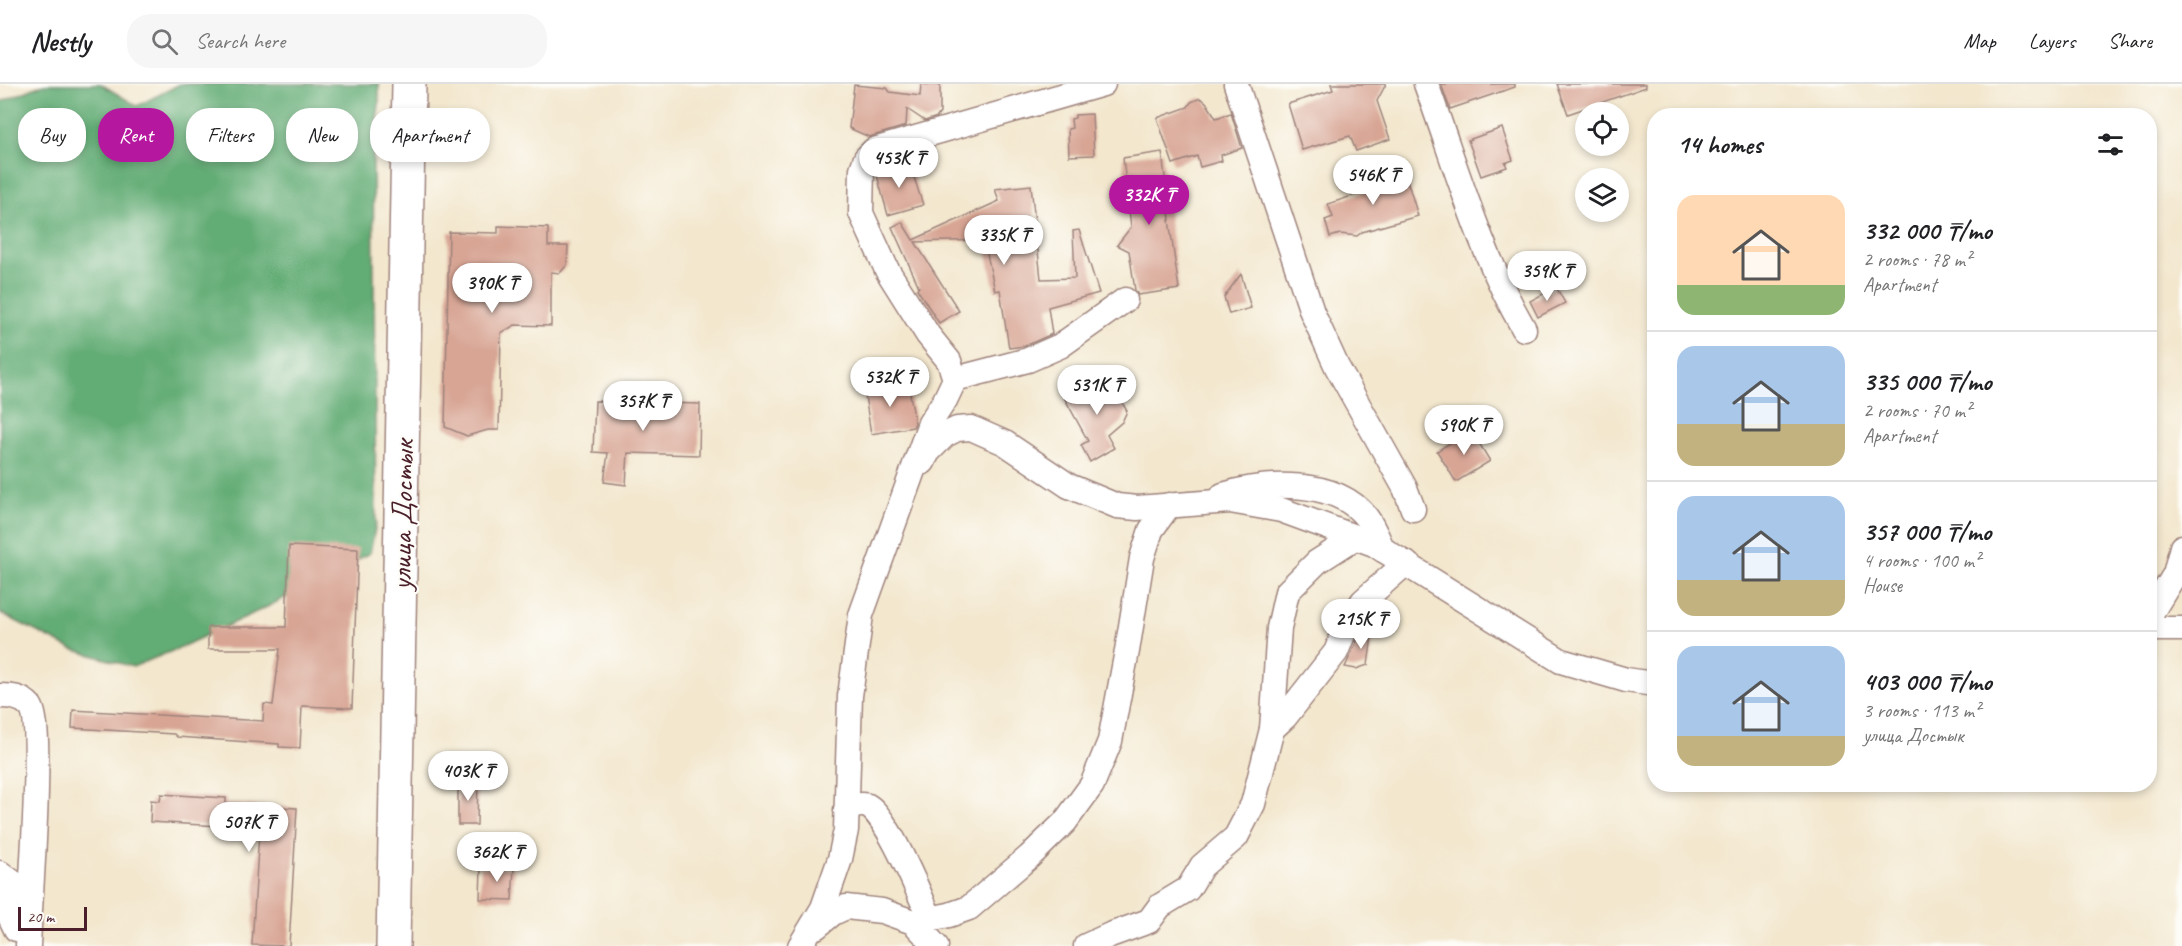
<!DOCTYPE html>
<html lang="en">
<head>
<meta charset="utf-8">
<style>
  :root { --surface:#fff; --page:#f6f6f6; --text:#202124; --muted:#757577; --line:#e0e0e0; --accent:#b5179e }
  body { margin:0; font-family:Caveat,sans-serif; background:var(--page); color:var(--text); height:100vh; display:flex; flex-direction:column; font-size:22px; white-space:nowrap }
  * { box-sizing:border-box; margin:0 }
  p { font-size:20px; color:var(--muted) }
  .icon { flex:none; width:33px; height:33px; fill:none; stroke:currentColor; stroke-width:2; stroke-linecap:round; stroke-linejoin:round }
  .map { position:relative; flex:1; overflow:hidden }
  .drawer { position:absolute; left:1647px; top:24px; width:510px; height:684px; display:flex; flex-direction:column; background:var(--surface); border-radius:24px; box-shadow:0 3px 9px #0003 }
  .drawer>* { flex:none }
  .guide { position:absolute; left:18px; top:24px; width:570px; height:54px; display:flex; gap:12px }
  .tools { position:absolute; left:1575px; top:18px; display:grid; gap:12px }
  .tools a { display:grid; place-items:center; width:54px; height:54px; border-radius:50%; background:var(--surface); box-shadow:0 3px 9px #0003; font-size:30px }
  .scale { position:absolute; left:18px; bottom:15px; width:69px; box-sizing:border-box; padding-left:6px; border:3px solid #4a1f2b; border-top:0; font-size:16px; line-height:21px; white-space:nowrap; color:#4a1f2b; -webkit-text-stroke:4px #fdfcf7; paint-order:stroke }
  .price { position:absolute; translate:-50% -51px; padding:0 14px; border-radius:21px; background:#fff; color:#222; font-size:20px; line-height:39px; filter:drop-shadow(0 2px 3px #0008) }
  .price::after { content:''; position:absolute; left:50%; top:36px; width:18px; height:14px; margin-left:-9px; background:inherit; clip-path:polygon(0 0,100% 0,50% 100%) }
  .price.selected { background:var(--accent); color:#fff }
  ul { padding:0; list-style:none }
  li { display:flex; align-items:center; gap:18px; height:150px; padding:0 30px }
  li+li { border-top:2px solid var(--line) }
  li span { display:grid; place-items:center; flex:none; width:168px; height:120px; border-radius:18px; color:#555 }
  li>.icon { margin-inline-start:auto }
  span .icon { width:72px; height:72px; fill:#fffc; stroke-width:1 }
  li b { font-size:26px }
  h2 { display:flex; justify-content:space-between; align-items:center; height:72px; padding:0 30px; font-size:26px }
  .chip { padding:0 21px; border-radius:24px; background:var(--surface); box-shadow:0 3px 9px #0003; font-size:21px; line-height:54px }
  .chip.selected { background:var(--accent); color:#fff }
  header { display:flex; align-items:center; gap:36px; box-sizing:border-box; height:84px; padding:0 30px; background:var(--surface); border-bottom:2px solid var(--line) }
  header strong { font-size:28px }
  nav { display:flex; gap:33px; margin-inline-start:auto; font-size:21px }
  .search { width:420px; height:54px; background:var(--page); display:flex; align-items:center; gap:15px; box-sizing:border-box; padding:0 21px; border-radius:24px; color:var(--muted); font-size:22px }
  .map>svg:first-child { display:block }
  .forest { fill:#62ac74; stroke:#566650; stroke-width:1.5 }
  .building { fill:#d8a594 }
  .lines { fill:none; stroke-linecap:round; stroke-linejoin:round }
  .street-casing { stroke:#9e837c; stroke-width:27 }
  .secondary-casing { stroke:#9e837c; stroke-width:36 }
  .street { stroke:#fff; stroke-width:24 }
  .secondary { stroke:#fff; stroke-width:33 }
  .labels { text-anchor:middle; stroke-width:4.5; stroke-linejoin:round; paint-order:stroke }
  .street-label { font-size:30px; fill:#4a1f2b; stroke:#fdfcf7 }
</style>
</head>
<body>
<header>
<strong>Nestly</strong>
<div class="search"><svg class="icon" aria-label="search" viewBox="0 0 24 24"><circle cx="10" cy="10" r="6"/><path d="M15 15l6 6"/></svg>Search here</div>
<nav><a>Map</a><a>Layers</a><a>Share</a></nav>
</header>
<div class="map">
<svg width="2182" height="862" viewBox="0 0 2182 862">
  <rect width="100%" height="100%" fill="#fdfcf7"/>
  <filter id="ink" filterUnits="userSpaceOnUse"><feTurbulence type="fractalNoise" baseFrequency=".0167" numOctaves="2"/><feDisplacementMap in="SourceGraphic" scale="12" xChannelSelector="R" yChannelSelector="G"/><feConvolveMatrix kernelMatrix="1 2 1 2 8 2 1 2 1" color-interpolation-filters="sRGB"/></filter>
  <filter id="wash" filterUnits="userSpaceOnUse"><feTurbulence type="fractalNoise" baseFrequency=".008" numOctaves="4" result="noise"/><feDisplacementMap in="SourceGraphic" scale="24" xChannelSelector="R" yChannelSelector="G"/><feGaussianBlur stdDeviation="1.35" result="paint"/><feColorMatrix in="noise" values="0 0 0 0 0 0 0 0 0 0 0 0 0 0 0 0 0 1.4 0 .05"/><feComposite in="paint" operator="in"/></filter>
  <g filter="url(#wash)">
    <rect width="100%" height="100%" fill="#f3e7ce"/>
    <path class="forest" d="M44 0H101L137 22 180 0H379V21L373 63 376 440 370 469 267 523 177 565 133 583 71 565 0 529V18Z"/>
    <g id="blocks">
      <g class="building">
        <path d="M921 0 940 1V29L937 33 925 37 907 25 906 42 869 53 849 44 854 1 887 4 890 8 920 12Z"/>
        <path d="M1331 0H1386L1377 17 1390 55 1356 67 1350 52 1302 66 1288 20 1333 6Z"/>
        <path d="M1441 0H1515V3L1450 25Z"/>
        <path d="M1557 0H1646V3L1568 30Z"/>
        <path d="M1200 14 1206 18 1216 34 1231 29 1242 64 1221 71 1222 77 1200 83 1197 72 1173 80 1157 34 1188 23 1191 18Z"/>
        <path d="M1092 30 1094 71 1069 72 1068 45 1072 44 1071 35 1075 34V31Z"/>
        <path d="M1502 44 1513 76 1505 79 1507 83 1481 92 1468 56Z"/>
        <path d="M1162 68 1170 136H1169L1179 205 1138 211 1135 206 1129 167 1117 161 1131 143 1123 74Z"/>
        <path d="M909 78 923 121 888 131 876 88Z"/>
        <path d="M1404 86 1418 132 1362 148 1357 152 1340 150 1330 153 1325 136 1333 133 1328 120 1367 107 1364 97Z"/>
        <path d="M1031 101 1041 195 1075 194 1073 147 1079 146 1099 209 1048 223 1052 250 1025 262 1009 264 1000 206 995 207 984 156 915 158 959 227 939 239 917 205 919 203 892 143 902 138 913 156 999 117 995 105Z"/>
        <path d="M498 142 548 144V162H568L567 181 560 189 551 188V242L515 241 501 249 499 346H488L467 352 445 343 449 148 498 149Z"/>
        <path d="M1241 190 1251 224 1229 230 1224 213Z"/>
        <path d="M1556 203 1565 219 1538 233 1530 217Z"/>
        <path d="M1103 293 1112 310 1116 308 1127 327 1122 338 1107 351 1114 364 1090 378 1081 361 1088 357 1065 315Z"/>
        <path d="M908 298 915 339 913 343 871 350 864 305Z"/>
        <path d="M595 317 700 320 699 371 628 369 626 401 604 398 608 369 593 368Z"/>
        <path d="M1471 346 1490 377 1456 398 1437 367Z"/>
        <path d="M289 462 358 465 352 624 302 622 300 664 279 663V660L177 653 174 650 72 644 73 626 263 637 264 620 273 621 280 565H208V543H286Z"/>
        <path d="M1363 544 1373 545 1368 581 1356 585 1345 583Z"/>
        <path d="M458 694 478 695 477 741H458Z"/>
        <path d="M161 710 226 714V720L297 724 289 862 252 861 259 748H254L255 744 150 738 151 716 160 717Z"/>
        <path d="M481 783 514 784 512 816 480 815Z"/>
      </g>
    </g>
  </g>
  <g filter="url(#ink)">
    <use href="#blocks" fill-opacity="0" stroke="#9e837c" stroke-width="1.5"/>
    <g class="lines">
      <defs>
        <g id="street">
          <path d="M1236 0 1312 228 1337 283 1405 404 1413 425"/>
          <path d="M1426 0C1456 82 1480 169 1524 245"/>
          <path d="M955 295 1028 276 1060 262 1125 216"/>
          <path d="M923 378 928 368 945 351 957 345 971 344 1005 359 1069 402 1117 422 1137 424 1230 417 1281 426 1374 460 1561 577 1626 596 1654 600"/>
          <path d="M1223 411C1266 398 1335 394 1366 433 1373 442 1378 455 1383 466"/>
          <path d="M2150 531 2175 490 2182 463"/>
          <path d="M2150 545H2182"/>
          <path d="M0 612C11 612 22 613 30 622 45 639 29 828 28 862"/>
          <path d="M1272 645 1285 633 1336 568 1346 543 1363 517 1406 479"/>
          <path d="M846 726C853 722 860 719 868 722 887 732 921 813 930 835"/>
          <path d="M0 789 19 803 30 818"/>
          <path d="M0 812 16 845"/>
          <path d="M913 838 949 831 969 824 1029 773 1065 738 1092 701 1110 657 1127 567 1142 474 1151 446 1169 421"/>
          <path d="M816 843 833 829 846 823 882 827 913 838 936 862"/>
          <path d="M800 862 823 824 840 775 846 746 850 612 861 531 930 339 945 316 955 295 949 277 928 251 887 186 861 129 862 85 866 74 874 66 1103 0"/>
          <path d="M1086 862 1110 851 1149 837 1160 822 1188 805 1202 782 1236 753 1253 720 1272 645 1279 544 1287 508 1317 478 1356 453"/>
        </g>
        <path id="secondary" d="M393 862 409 0"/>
      </defs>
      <use href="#street" class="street-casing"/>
      <use href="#secondary" class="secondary-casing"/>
      <use href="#street" class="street"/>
      <use href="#secondary" class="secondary"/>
    </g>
  </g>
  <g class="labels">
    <g class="street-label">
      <text transform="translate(402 431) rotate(-89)" y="10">улица Достык</text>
    </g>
  </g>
</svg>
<div class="tools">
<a><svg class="icon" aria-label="locate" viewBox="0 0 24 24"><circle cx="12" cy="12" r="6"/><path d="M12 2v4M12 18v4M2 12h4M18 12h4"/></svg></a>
<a><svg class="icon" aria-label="layers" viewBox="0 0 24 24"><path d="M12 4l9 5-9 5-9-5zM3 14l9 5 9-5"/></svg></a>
</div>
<div class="scale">20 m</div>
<b class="price" style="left:899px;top:105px">453K ₸</b>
<b class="price" style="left:1373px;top:122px">546K ₸</b>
<b class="price selected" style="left:1149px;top:142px">332K ₸</b>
<b class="price" style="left:1004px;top:182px">335K ₸</b>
<b class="price" style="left:1547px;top:218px">359K ₸</b>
<b class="price" style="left:492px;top:230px">390K ₸</b>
<b class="price" style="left:890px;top:324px">532K ₸</b>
<b class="price" style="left:1097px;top:332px">531K ₸</b>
<b class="price" style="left:643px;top:348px">357K ₸</b>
<b class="price" style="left:1464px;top:372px">590K ₸</b>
<b class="price" style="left:1361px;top:566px">215K ₸</b>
<b class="price" style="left:468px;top:718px">403K ₸</b>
<b class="price" style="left:249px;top:769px">507K ₸</b>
<b class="price" style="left:497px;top:799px">362K ₸</b>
<div class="guide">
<a class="chip">Buy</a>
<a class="chip selected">Rent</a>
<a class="chip">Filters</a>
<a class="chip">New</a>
<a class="chip">Apartment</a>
</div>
<section class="drawer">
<h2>14 homes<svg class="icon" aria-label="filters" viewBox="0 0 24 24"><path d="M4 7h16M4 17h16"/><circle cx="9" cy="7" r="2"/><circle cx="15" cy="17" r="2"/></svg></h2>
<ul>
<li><span style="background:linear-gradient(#ffd9b3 75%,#8fb573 0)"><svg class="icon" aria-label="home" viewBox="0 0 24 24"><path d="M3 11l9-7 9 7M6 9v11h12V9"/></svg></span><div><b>332 000 ₸/mo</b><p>2 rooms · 78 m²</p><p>Apartment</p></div></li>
<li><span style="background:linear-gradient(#a9c7e8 65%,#c2b280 0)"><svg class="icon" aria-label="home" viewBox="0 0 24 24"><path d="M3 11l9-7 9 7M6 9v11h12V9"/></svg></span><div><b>335 000 ₸/mo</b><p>2 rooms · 70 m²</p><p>Apartment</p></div></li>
<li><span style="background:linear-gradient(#a9c7e8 70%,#c2b280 0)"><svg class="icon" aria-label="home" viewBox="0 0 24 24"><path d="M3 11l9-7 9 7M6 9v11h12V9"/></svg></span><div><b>357 000 ₸/mo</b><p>4 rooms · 100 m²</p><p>House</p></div></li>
<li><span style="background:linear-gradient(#a9c7e8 75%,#c2b280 0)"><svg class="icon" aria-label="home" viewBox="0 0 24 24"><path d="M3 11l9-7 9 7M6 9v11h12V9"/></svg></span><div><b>403 000 ₸/mo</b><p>3 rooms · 113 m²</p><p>улица Достык</p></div></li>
</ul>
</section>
</div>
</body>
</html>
